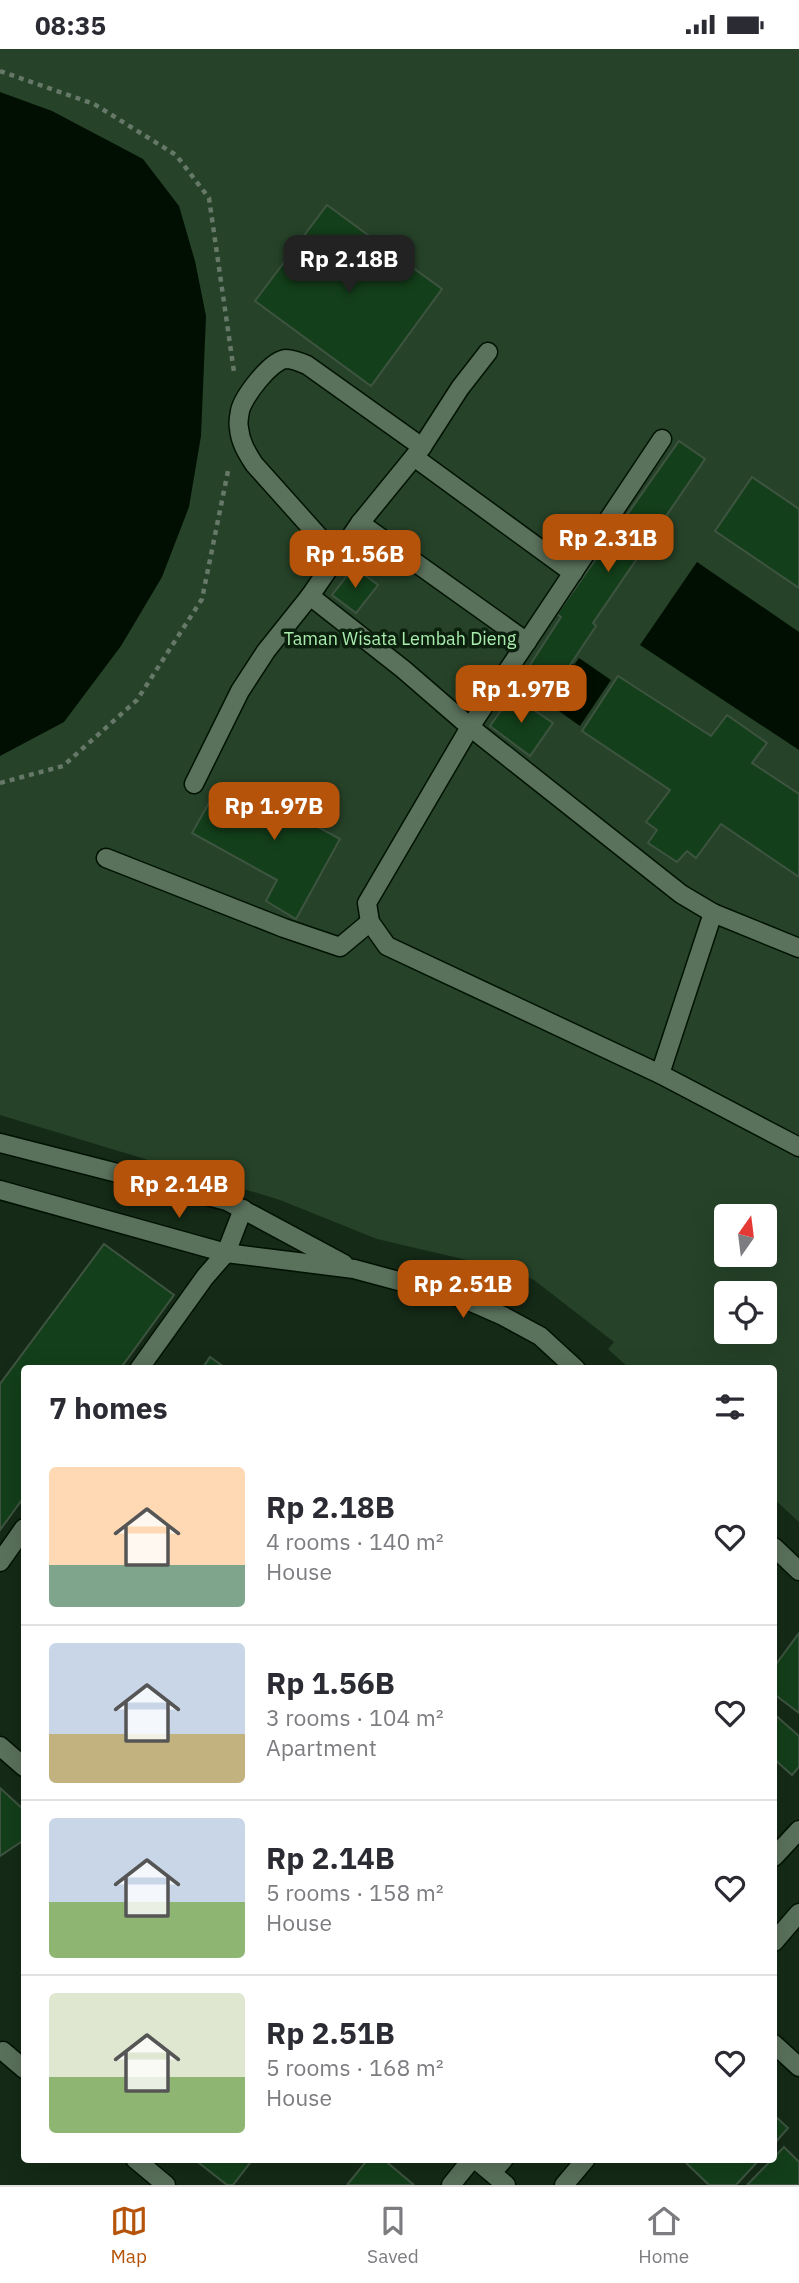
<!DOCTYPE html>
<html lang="en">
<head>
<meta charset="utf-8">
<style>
  :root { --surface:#fff; --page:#f7f7f7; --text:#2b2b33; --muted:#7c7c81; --line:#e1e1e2; --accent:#b45309 }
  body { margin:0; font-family:"IBM Plex Sans",sans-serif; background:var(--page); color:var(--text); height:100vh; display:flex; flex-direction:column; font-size:26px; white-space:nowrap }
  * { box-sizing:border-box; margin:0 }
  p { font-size:23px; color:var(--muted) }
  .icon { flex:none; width:38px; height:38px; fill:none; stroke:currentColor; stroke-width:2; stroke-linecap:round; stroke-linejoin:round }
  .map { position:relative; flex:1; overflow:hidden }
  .sheet { position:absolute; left:21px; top:1316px; width:756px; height:798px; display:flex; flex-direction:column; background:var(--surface); border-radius:7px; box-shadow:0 7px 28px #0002 }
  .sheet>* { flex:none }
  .needle { width:46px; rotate:14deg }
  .controls { position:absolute; left:714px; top:1155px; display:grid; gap:14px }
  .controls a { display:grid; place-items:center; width:63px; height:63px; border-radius:7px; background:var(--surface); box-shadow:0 7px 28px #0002; font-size:35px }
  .price { position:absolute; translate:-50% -60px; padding:0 16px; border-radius:14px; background:var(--accent); color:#fff; font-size:23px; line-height:46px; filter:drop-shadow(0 2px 4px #0008) }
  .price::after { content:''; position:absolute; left:50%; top:42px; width:21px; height:16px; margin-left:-10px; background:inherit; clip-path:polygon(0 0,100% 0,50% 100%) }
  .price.on { background:#222; color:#fff }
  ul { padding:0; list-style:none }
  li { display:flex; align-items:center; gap:21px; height:175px; padding:0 28px }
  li+li { border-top:2px solid var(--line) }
  li span { display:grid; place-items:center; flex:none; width:196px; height:140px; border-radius:7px; color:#555 }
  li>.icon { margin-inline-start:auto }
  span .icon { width:84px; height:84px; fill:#fffc; stroke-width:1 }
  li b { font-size:30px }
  h2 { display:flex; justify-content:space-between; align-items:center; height:84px; padding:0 28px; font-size:30px }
  .status { display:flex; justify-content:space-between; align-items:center; height:49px; padding:0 35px; background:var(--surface); direction:ltr }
  .status svg { height:19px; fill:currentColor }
  .tabs { display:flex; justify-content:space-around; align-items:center; height:98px; border-top:2px solid var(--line); background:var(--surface); font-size:19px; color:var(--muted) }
  .tabs a { display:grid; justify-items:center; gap:4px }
  .tabs .on { color:var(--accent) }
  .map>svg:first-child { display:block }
  .green { fill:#264329; fill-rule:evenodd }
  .water { fill:#000f01 }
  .building { fill:#133f1a; stroke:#3e5440; stroke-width:2 }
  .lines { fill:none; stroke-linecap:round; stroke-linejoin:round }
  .minor-casing { stroke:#011203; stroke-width:21 }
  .path { stroke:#667868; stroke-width:4.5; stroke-dasharray:5 5; stroke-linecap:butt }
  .minor { stroke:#5a715b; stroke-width:18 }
  .labels { text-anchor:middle; stroke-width:7; stroke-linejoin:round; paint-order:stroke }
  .park-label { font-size:18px; fill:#a9ecad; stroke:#0c200e }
</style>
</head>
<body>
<div class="status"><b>08:35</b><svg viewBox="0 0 49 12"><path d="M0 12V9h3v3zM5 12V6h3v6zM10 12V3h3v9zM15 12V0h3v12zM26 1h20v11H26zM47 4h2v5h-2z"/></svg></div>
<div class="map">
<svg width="799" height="2136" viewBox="0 0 799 2136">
  <rect width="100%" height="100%" fill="#152a17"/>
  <path class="green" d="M0 0H799V1473L774 1450V1320L629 1319 608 1300 614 1293 534 1231 510 1221 377 1190 280 1151 0 1066ZM726 1167H765V1206H726ZM726 1244H765V1283H726Z"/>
  <g class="water">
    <path d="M0 43 52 62 143 110 179 157 195 212 206 267 201 387 189 458 162 528 121 597 64 673 0 707Z"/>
    <path d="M697 513 799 583V701L640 596Z"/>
    <path d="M579 609 611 631 580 677 542 650 568 612 574 616Z"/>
  </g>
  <g class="building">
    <path d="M327 156 442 240 371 337 255 252Z"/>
    <path d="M679 392 705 410 593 574 596 577 543 657 515 639 561 568 557 565Z"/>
    <path d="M752 428 799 460V539L715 482Z"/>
    <path d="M354 518 378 536 356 564 332 546Z"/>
    <path d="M618 627 711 687 727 666 767 694 752 714 799 745V828L721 775 696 809 687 802 677 813 648 794 657 781 646 773 670 741 582 682Z"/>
    <path d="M512 646 553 674 530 707 490 677Z"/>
    <path d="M291 735 320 750 307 772 340 790 296 870 266 852 277 831 192 784 210 752 231 764 245 740 278 758Z"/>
    <path d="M104 1195 174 1246 120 1320H24V1448L0 1481V1335Z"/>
    <path d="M210 1308 227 1320H202Z"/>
    <path d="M799 1584V1664L774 1645V1618Z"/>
    <path d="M774 1665 799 1687V1718L792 1726 774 1710Z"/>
    <path d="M0 1739 24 1761V1791L0 1807Z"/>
    <path d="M774 2066 788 2079 774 2095Z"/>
    <path d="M784 2098 799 2113V2136H747Z"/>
    <path d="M194 2110H253L233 2136H227Z"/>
    <path d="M368 2110H383L414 2136H347Z"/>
    <path d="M682 2110H760L736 2136H709Z"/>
  </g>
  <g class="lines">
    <defs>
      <g id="minor">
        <path d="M414 408 573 524"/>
        <path d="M360 474 527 593"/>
        <path d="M338 509 254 415C247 404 240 393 239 379 238 375 239 367 240 362 243 348 271 311 286 310 293 310 300 313 307 316L422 398"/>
        <path d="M310 547 360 474 422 398 460 339 488 303"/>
        <path d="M194 735 240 642 266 602 310 547 403 620 470 678 367 854 370 873 387 897 660 1025 799 1098"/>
        <path d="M106 809 284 879 340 898 370 873"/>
        <path d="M713 864 799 899"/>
        <path d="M660 1025 713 864 681 845 470 678 662 390"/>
        <path d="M0 1094 227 1152 344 1215"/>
        <path d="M0 1141 226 1204 354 1220 462 1249 503 1267 540 1287 576 1320"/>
        <path d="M139 1320 205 1228 226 1204 243 1160"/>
        <path d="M774 1498 799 1522"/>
        <path d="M0 1513 24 1479"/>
        <path d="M0 1697 24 1718"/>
        <path d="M774 1808 799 1781"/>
        <path d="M774 1893 799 1864"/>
        <path d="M774 1995 799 2018"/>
        <path d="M3 2002 24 2020"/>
        <path d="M135 2110 166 2136"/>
        <path d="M475 2110 506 2136"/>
        <path d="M492 2124 504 2110"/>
        <path d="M451 2136 472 2110"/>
        <path d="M564 2136 586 2110"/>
      </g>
    </defs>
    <use href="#minor" class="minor-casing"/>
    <g class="path">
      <path d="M0 22 94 55 176 106 209 149 234 323"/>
      <path d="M0 734 63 717 137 651 202 550 228 422"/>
    </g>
    <use href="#minor" class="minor"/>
  </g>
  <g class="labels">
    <g class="park-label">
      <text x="400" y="596">Taman Wisata Lembah Dieng</text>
    </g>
  </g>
</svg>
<div class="controls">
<a><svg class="needle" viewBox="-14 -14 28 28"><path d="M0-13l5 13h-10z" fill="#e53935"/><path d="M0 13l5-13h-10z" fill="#7c7c81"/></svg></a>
<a><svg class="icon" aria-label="locate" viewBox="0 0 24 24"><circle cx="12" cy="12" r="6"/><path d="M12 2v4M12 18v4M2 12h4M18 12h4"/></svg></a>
</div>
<b class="price on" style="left:349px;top:246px">Rp 2.18B</b>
<b class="price" style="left:608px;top:525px">Rp 2.31B</b>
<b class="price" style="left:355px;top:541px">Rp 1.56B</b>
<b class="price" style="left:521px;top:676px">Rp 1.97B</b>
<b class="price" style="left:274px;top:793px">Rp 1.97B</b>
<b class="price" style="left:179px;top:1171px">Rp 2.14B</b>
<b class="price" style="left:463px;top:1271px">Rp 2.51B</b>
<section class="sheet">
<h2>7 homes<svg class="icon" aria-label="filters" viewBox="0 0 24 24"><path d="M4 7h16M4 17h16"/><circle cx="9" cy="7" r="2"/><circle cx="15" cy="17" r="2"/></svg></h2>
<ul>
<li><span style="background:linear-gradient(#ffd9b3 70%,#7fa58c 0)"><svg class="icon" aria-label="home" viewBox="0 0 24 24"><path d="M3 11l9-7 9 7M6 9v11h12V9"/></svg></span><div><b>Rp 2.18B</b><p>4 rooms · 140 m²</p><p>House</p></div><svg class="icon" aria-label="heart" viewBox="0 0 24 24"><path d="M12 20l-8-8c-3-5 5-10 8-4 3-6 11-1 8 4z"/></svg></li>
<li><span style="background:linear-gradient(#c9d6e8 65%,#c2b280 0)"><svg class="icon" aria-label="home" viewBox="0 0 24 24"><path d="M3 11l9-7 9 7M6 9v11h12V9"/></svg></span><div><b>Rp 1.56B</b><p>3 rooms · 104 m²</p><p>Apartment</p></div><svg class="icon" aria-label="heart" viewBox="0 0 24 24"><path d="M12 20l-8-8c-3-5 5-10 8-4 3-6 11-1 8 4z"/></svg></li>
<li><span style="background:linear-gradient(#c9d6e8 60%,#8fb573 0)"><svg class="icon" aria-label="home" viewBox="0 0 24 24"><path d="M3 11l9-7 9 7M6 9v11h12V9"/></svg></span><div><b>Rp 2.14B</b><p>5 rooms · 158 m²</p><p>House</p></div><svg class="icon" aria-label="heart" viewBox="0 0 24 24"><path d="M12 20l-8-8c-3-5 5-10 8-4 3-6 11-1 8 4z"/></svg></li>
<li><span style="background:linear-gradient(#dfe7d0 60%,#8fb573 0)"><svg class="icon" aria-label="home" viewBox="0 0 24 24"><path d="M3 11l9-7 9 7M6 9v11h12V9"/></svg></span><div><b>Rp 2.51B</b><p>5 rooms · 168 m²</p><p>House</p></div><svg class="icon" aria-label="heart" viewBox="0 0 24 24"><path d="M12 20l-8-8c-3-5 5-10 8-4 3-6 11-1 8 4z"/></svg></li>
</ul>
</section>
</div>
<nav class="tabs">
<a class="on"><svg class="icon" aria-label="map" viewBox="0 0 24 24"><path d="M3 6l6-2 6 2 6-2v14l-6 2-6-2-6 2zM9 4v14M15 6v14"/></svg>Map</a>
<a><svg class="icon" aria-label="saved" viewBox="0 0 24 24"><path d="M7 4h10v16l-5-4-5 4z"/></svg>Saved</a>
<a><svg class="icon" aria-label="home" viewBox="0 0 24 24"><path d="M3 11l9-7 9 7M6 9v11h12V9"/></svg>Home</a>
</nav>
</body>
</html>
